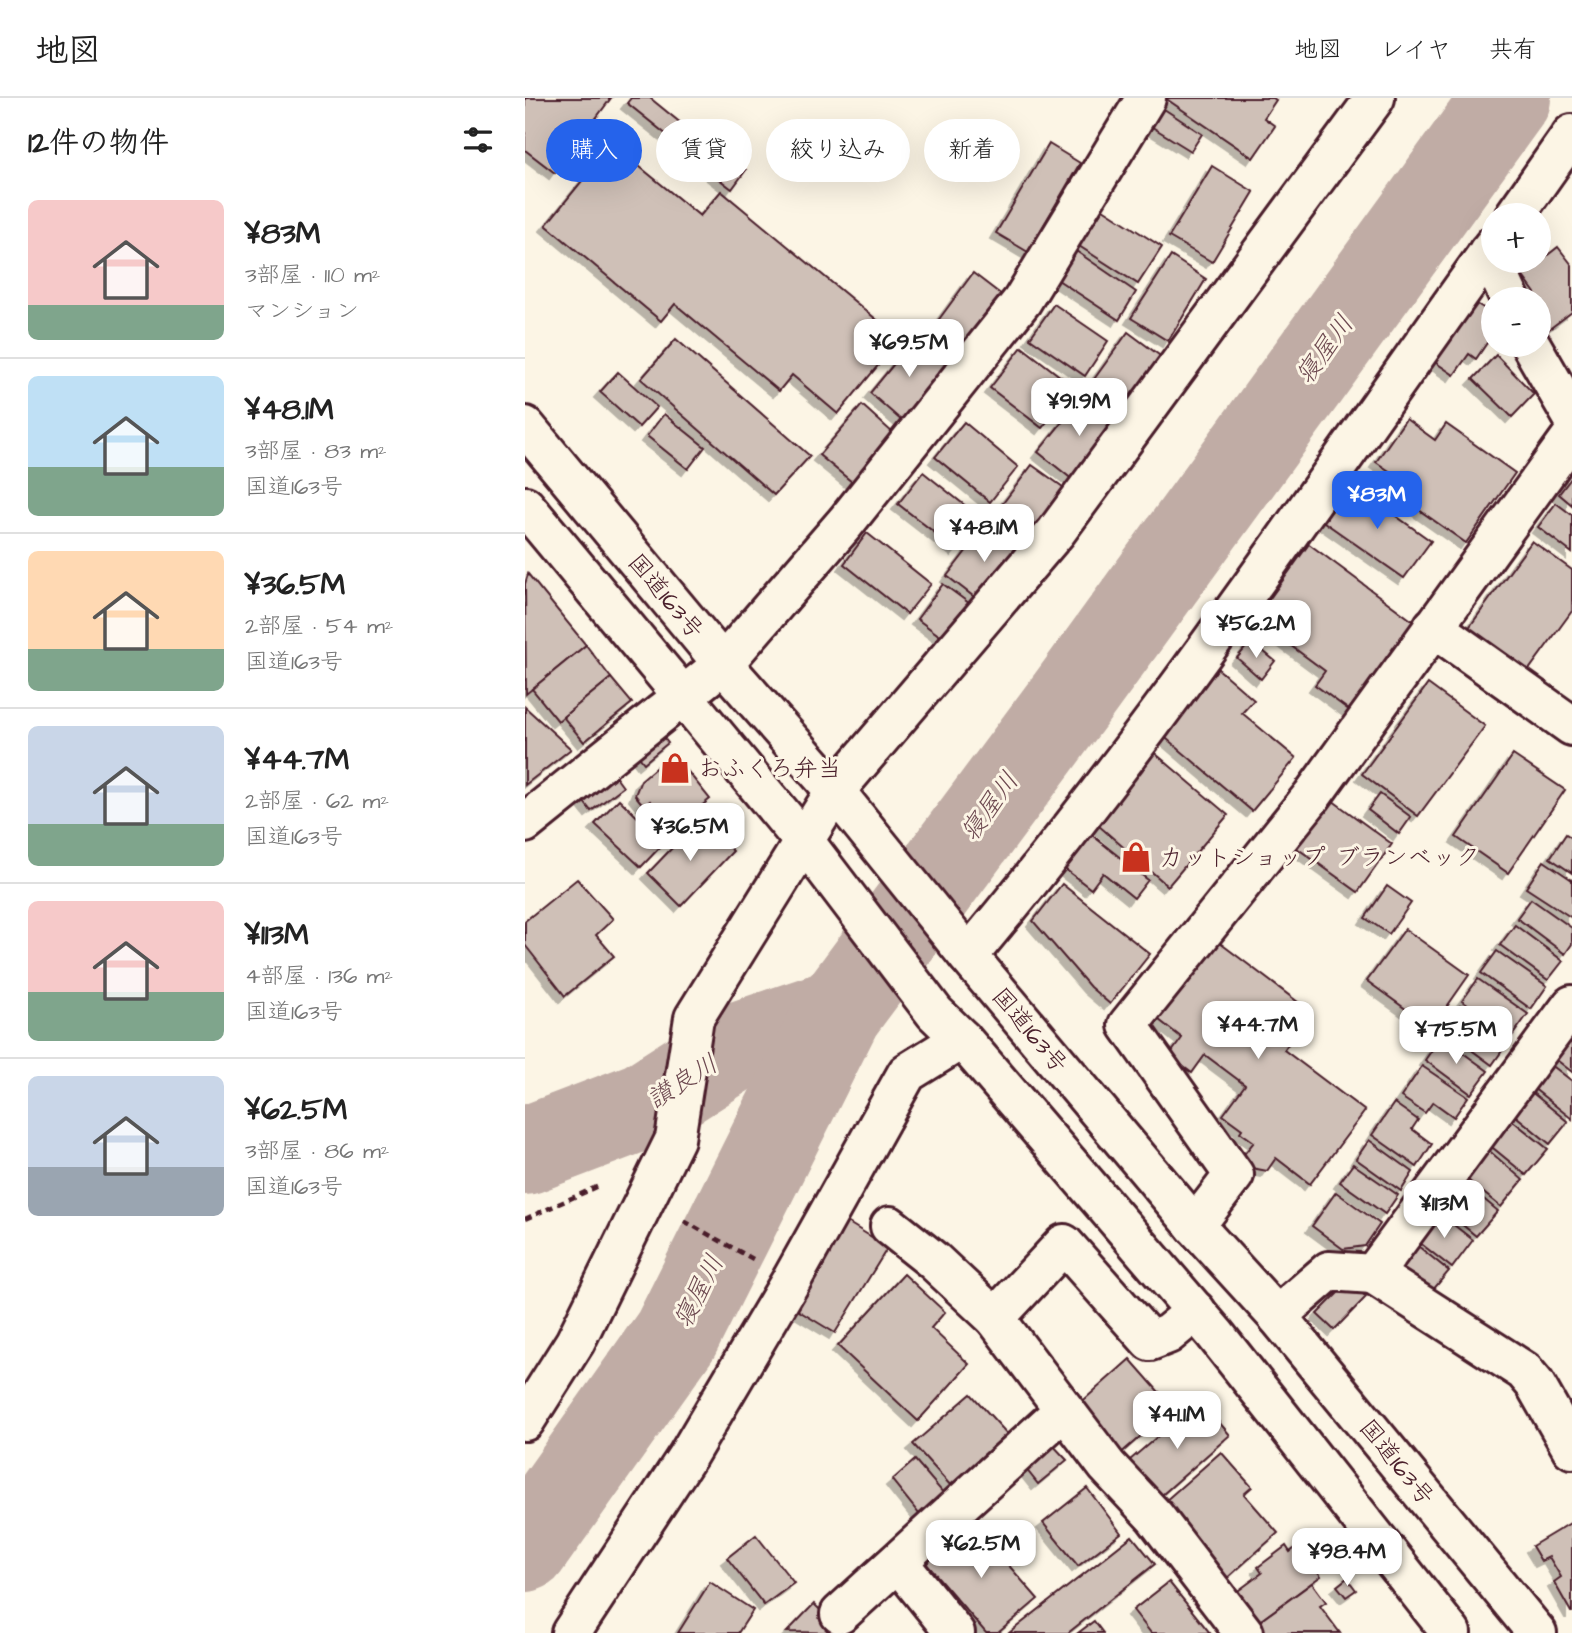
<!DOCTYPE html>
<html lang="ja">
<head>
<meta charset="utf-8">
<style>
  :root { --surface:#fff; --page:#f2f2f2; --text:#222; --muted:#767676; --line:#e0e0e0; --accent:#2563eb }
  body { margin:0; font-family:"Architects Daughter","Klee One",sans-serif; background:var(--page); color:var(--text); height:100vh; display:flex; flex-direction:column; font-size:26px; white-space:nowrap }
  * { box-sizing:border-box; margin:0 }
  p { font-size:23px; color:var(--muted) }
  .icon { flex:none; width:38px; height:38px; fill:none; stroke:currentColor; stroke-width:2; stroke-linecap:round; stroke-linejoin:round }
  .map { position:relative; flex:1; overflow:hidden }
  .details { display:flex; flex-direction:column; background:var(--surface); width:525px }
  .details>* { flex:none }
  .guide { position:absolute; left:21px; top:21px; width:665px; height:63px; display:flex; gap:14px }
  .tools { position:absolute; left:956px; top:105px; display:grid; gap:14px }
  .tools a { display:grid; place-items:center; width:70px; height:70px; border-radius:50%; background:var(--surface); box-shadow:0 7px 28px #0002; font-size:35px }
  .price { position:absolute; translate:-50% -60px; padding:0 16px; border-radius:14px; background:#fff; color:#222; font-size:23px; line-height:46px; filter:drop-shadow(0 2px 4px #0008) }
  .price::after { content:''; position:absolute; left:50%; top:42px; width:21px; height:16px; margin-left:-10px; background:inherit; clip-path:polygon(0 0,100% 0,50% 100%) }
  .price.active { background:var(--accent); color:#fff }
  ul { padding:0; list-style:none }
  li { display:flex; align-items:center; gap:21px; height:175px; padding:0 28px }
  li+li { border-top:2px solid var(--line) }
  li span { display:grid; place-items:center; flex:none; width:196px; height:140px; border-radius:10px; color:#555 }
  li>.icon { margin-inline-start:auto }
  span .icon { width:84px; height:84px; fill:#fffc; stroke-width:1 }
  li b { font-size:30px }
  h2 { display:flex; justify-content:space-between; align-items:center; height:84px; padding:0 28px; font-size:30px }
  .chip { padding:0 24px; border-radius:32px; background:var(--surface); box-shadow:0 7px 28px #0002; font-size:24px; line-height:63px }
  .chip.active { background:var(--accent); color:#fff }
  header { display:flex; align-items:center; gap:42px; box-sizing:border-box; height:98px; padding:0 35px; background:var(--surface); border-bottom:2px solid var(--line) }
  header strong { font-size:33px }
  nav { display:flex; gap:38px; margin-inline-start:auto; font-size:24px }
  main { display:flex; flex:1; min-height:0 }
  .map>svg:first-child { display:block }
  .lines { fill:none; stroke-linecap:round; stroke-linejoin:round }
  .river { stroke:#c0aca5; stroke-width:88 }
  .building { fill:#cfc0b7; stroke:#4a1f2b; stroke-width:2; filter:url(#shadow) }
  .minor-casing { stroke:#4a1f2b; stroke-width:44 }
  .highway-casing { stroke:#4a1f2b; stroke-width:44 }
  .path { stroke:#4a1f2b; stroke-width:4.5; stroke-dasharray:7 5; stroke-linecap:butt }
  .minor { stroke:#fcf5e5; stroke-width:38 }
  .highway { stroke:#fcf5e5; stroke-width:38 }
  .labels { text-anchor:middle; stroke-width:6; stroke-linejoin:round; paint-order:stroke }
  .street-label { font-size:24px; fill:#4a1f2b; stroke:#fcf5e5 }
  .poi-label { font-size:24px; fill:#4a1f2b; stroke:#fcf5e5; text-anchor:start }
  .water-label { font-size:26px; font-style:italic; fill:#6d4950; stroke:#fcf5e5 }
</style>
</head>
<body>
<header>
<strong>地図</strong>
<nav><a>地図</a><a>レイヤ</a><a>共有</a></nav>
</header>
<main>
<section class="details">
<h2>12件の物件<svg class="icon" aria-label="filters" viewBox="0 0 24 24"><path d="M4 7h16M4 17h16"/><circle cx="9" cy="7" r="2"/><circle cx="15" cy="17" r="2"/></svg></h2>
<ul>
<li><span style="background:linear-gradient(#f6c9c9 75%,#7fa58c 0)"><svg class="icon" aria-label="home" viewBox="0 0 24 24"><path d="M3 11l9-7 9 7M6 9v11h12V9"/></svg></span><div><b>¥83M</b><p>3部屋 · 110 m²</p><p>マンション</p></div></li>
<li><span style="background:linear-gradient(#bfe0f5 65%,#7fa58c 0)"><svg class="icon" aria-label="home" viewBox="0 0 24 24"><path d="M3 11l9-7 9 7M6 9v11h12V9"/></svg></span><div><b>¥48.1M</b><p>3部屋 · 83 m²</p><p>国道163号</p></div></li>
<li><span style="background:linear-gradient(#ffd9b3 70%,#7fa58c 0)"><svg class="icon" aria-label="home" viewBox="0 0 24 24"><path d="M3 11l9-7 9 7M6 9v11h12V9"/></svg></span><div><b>¥36.5M</b><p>2部屋 · 54 m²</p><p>国道163号</p></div></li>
<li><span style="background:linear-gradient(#c9d6e8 70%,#7fa58c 0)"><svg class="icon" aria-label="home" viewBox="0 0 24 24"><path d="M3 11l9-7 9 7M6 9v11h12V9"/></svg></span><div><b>¥44.7M</b><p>2部屋 · 62 m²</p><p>国道163号</p></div></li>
<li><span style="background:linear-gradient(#f6c9c9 65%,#7fa58c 0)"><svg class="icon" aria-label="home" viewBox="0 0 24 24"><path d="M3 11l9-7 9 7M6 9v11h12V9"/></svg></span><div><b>¥113M</b><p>4部屋 · 136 m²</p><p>国道163号</p></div></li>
<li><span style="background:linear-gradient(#c9d6e8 65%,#9aa5b1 0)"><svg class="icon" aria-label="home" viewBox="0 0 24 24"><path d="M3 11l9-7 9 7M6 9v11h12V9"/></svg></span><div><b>¥62.5M</b><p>3部屋 · 86 m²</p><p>国道163号</p></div></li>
</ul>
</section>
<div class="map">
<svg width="1047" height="1535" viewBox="0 0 1047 1535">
  <defs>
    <filter id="shadow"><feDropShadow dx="-6" dy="6" stdDeviation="0" flood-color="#0004"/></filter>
  </defs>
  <rect width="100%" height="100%" fill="#fcf5e5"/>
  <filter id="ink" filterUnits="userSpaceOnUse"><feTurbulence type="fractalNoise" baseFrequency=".0143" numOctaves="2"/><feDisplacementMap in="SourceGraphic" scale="14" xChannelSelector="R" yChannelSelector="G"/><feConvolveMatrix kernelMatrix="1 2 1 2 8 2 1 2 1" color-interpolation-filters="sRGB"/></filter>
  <g filter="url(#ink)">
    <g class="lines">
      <g class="river">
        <path d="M0 1053 120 1007 212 948 313 914"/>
        <path d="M0 1450 151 1237 313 914 551 594 982 0"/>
      </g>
    </g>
    <g class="building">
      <path d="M0 0H86L30 75 0 52Z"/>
      <path d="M106 0H125L163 31 152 45 102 5Z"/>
      <path d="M640 0H748L751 2 739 20 750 28 728 60Z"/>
      <path d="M636 9 677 36 666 53 624 27Z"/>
      <path d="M171 32 221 72 207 91 156 52Z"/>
      <path d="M87 46 175 118 196 93 375 241 313 316 267 277 254 293 150 206 136 223 21 127Z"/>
      <path d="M524 46 555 65 503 154 471 135Z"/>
      <path d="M687 68 729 94 687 164 644 139Z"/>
      <path d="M578 111 637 149 613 186 554 148Z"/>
      <path d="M1033 149 1047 167V214L1019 235 1013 228V201H1002L1010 195 997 177Z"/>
      <path d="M551 153 611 194 594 222 533 182Z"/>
      <path d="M646 158 681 181 643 243 606 220Z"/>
      <path d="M448 175 478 198 442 246 412 224Z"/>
      <path d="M944 201 968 216V236L951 261 944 256 929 277 904 260Z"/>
      <path d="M529 206 583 243 560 278 505 240Z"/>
      <path d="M603 234 638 260 602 309 567 284Z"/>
      <path d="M391 239 423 267 377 323 345 295Z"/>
      <path d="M151 241 285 358 249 397 116 281Z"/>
      <path d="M497 249 549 289 517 330 465 290Z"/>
      <path d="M971 257 1009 296 987 319 948 281Z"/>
      <path d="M93 274 132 309 114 329 75 294Z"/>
      <path d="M559 297 594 325 548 382 513 354Z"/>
      <path d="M337 307 368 335 327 384 294 357Z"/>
      <path d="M139 316 180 349 163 371 122 338Z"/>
      <path d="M881 321 910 342 921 326 990 375 941 445 867 393 876 381 851 364Z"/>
      <path d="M439 324 493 369 465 404 410 359Z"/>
      <path d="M507 367 545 394 511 441 472 413Z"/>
      <path d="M398 374 457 421 432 452 373 406Z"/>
      <path d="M1047 379V407L1034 396Z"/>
      <path d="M826 386 906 443 879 480 799 424Z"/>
      <path d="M1031 405 1047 417V455L1013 429Z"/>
      <path d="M462 426 496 453 457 505 422 478Z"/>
      <path d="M342 435 406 486 382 516 319 466Z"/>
      <path d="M1007 443 1047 472V513L1003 573 943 531Z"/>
      <path d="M784 446 889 524 824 612 790 587 800 573 730 521Z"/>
      <path d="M3 476 61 547 1 596 0 486Z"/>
      <path d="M418 486 452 511 426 546 392 521Z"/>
      <path d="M726 543 750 563 736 581 712 560Z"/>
      <path d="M61 547 86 580 33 623 7 591Z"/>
      <path d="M692 570 729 602 717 615 771 660 727 713 636 636Z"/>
      <path d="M86 580 107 605 59 644 38 619Z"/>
      <path d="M903 586 960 628 893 718 837 676Z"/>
      <path d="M0 609 46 651 0 687Z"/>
      <path d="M131 630 143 645 119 665 107 650Z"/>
      <path d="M625 651 703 717 643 788 566 721Z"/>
      <path d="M148 655 185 701 142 736 128 720 135 715 125 703 119 708 110 697 116 682Z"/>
      <path d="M988 657 1040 692 983 775 931 739Z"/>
      <path d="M84 670 98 689 66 713 52 695Z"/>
      <path d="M855 696 886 719 874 736 843 712Z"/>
      <path d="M804 700 867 746 833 794 769 748Z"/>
      <path d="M94 701 139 745 116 769 70 726Z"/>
      <path d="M174 722 208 753 156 808 123 775Z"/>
      <path d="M1041 736 1047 740V775L1025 760Z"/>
      <path d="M567 737 623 782 609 800 578 775 566 791 540 771Z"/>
      <path d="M1019 763 1047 782V820L1001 790Z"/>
      <path d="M52 781 88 821 71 837 89 858 40 898 0 847V823Z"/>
      <path d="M537 786 625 856 585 906 565 889 508 823Z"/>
      <path d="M862 788 886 805 864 836 840 820Z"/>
      <path d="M1006 801 1047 830V846L1040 856 992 820Z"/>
      <path d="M990 827 1038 863 1023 882 975 847Z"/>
      <path d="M880 831 944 877 907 930 842 883Z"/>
      <path d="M687 839 786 914 759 952 840 1013 785 1086 751 1060 742 1073 727 1070 719 1056 729 1044 715 1034 717 1031 698 1017 720 987 680 957 667 975 644 958 657 940 629 918Z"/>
      <path d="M972 853 1022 888 1006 911 956 875Z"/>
      <path d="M953 881 1003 916 987 938 937 903Z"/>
      <path d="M935 908 984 943 967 967 918 931Z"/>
      <path d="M1047 936V974L1028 959Z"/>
      <path d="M916 939 963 973 946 996 900 962Z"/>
      <path d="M1025 966 1047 983V1021L1007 989Z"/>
      <path d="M897 968 943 999 929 1019 908 1004 900 1015 876 999Z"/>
      <path d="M1004 992 1043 1024 1025 1046 986 1014Z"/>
      <path d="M869 1005 893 1022 887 1031 907 1046 892 1069 847 1037Z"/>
      <path d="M983 1019 1023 1051 1001 1077 962 1045Z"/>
      <path d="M844 1042 888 1074 876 1093 831 1061Z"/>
      <path d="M961 1050 998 1082 976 1109 938 1078Z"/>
      <path d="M828 1066 873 1097 860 1116 815 1084Z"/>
      <path d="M936 1082 973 1113 951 1138 915 1108Z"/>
      <path d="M811 1094 855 1126 840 1148 818 1151 787 1128Z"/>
      <path d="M911 1113 948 1142 927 1170 890 1141Z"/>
      <path d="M322 1124 363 1149 310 1235 269 1210Z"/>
      <path d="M888 1144 924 1173 902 1199 867 1170Z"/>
      <path d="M379 1176 420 1214 406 1230 444 1266 393 1323 313 1248Z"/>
      <path d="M833 1191 841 1199 809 1232 792 1216 816 1192Z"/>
      <path d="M605 1261 648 1310 594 1357 552 1308Z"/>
      <path d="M446 1296 485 1339 427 1389 388 1346Z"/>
      <path d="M675 1302 705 1337 629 1404 598 1368Z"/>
      <path d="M525 1344 542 1362 513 1386 497 1366Z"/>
      <path d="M696 1354 727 1389 719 1396 753 1435 700 1482 631 1411Z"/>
      <path d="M390 1362 420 1397 395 1417 367 1382Z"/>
      <path d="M562 1390 596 1435 553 1468 518 1425Z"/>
      <path d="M446 1424 513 1501 473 1535H461L400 1464Z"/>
      <path d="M1047 1424V1514H1046L1029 1484 1036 1479 1024 1459 1016 1463 1007 1448Z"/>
      <path d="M231 1437 269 1485 239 1507 202 1460Z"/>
      <path d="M607 1438 630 1466 543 1535H484Z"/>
      <path d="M774 1447 796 1478 728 1528 706 1498 737 1475 733 1469 761 1448 765 1454Z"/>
      <path d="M822 1480 831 1492 821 1499 812 1488Z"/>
      <path d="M185 1484 228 1512 213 1535H153Z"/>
      <path d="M644 1484 685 1535H626L608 1512Z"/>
      <path d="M787 1485 801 1504 795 1508 815 1535H733L728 1528Z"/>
      <path d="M289 1506 319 1535 262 1534Z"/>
      <path d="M569 1523 578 1535H553Z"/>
    </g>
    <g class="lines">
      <defs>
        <g id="minor">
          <path d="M990 117 1047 36"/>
          <path d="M963 154 985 201"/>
          <path d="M1006 247 1047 318"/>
          <path d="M908 529 1047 628"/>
          <path d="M0 725 198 566 321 424 497 203 621 0"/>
          <path d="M443 858C632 633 797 387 968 148"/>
          <path d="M365 1128 409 1163 470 1220 582 1368 630 1419 719 1535"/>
          <path d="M670 1128 709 1077 603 927 787 698 1047 338"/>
          <path d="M848 1176 999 1273 1010 1286 1047 1351"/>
          <path d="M752 1218 804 1173 848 1176 1047 907"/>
          <path d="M470 1220 539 1146 625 1243 643 1236 671 1213"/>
          <path d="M0 1323 50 1244 150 1041 169 920 310 693 531 434 850 0"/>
          <path d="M373 1464 430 1535"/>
          <path d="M315 1516 539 1312"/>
          <path d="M46 1535 163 1357 267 1181 382 975 437 941"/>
        </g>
        <g id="highway">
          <path d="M0 328 198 566 310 693 443 858 670 1128 752 1218 1012 1535"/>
          <path d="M0 408 286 752 410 915 437 941 690 1236 926 1535"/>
        </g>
      </defs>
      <use href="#minor" class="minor-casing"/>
      <use href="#highway" class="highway-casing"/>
      <g class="path">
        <path d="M0 1121 76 1087"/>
        <path d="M159 1123 228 1161"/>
      </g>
      <use href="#minor" class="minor"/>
      <use href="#highway" class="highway"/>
    </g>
  </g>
  <defs>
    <symbol id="shop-bare" viewBox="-9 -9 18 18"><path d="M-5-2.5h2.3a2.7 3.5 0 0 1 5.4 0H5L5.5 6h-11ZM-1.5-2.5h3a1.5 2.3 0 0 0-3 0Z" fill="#c8321e" stroke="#fcf5e5" stroke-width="2.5" paint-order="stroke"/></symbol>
  </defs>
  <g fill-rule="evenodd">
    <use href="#shop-bare" x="128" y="648" width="44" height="44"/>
    <use href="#shop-bare" x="589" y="737" width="44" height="44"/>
  </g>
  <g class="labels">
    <g class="street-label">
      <text transform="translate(141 498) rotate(50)" y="8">国道163号</text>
      <text transform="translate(505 932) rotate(50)" y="8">国道163号</text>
      <text transform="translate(872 1364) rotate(51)" y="8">国道163号</text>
    </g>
    <g class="poi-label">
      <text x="173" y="678">おふくろ弁当</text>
      <text x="634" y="767">カットショップ ブランベック</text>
    </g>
    <g class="water-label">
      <text transform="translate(799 251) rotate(-54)" y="9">寝屋川</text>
      <text transform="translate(464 708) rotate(-54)" y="9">寝屋川</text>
      <text transform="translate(157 983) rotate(-32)" y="9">讃良川</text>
      <text transform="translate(173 1193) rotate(-63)" y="9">寝屋川</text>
    </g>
  </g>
</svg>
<div class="tools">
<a>+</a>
<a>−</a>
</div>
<b class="price" style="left:384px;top:281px">¥69.5M</b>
<b class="price" style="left:554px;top:340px">¥91.9M</b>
<b class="price active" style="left:852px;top:433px">¥83M</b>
<b class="price" style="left:459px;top:466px">¥48.1M</b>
<b class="price" style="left:731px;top:562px">¥56.2M</b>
<b class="price" style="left:165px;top:765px">¥36.5M</b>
<b class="price" style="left:733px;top:963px">¥44.7M</b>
<b class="price" style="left:931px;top:968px">¥75.5M</b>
<b class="price" style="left:919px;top:1142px">¥113M</b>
<b class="price" style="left:652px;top:1353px">¥41.1M</b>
<b class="price" style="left:456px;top:1482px">¥62.5M</b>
<b class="price" style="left:822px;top:1490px">¥98.4M</b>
<div class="guide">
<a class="chip active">購入</a>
<a class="chip">賃貸</a>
<a class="chip">絞り込み</a>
<a class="chip">新着</a>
</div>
</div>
</main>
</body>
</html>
